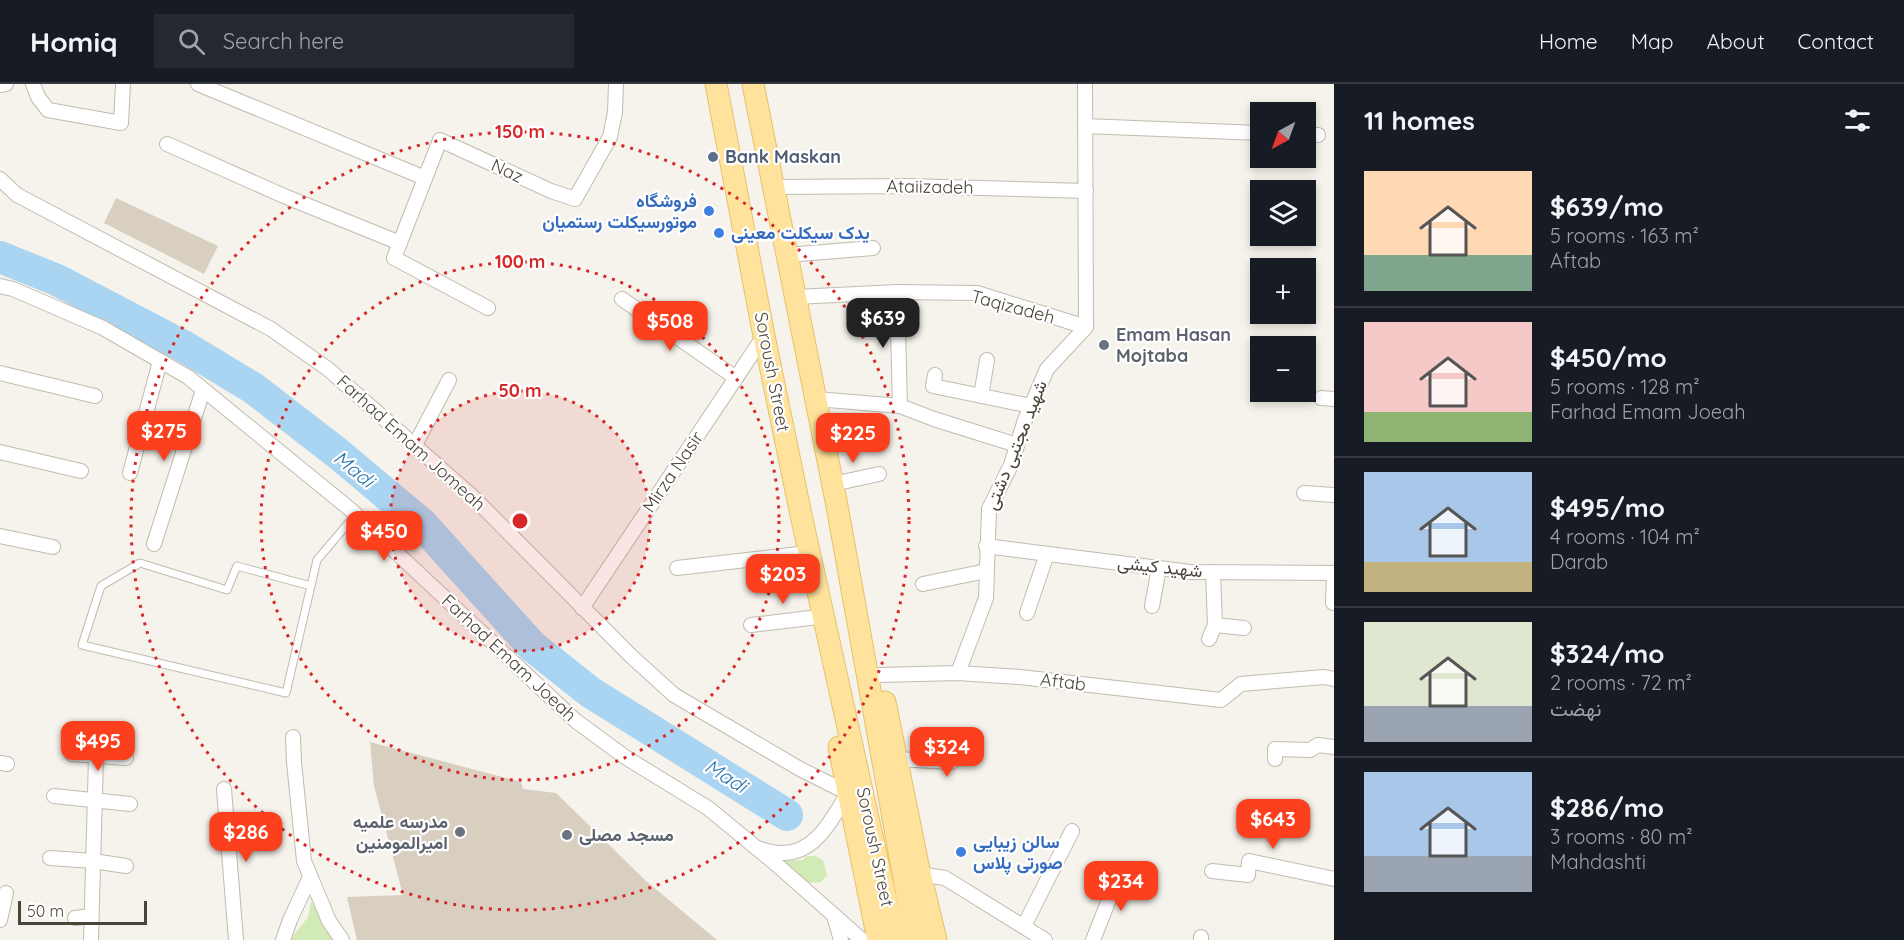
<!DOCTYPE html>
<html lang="en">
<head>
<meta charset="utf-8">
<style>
  :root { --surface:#171b24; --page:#242831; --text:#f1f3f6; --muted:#9ea1a6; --line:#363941; --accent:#fc3f1d }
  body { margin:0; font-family:Quicksand,Vazirmatn,sans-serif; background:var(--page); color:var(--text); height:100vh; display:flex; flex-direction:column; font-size:22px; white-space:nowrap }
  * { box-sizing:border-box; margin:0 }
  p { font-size:20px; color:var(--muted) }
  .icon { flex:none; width:33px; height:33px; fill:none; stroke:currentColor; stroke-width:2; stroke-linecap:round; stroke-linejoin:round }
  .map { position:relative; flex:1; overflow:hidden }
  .drawer { display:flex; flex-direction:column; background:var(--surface); width:570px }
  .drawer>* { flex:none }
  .needle { width:39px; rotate:221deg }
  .buttons { position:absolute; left:1250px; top:18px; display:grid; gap:12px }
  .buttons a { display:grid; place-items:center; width:66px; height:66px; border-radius:0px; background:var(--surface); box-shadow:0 3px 9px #0003; font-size:30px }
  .scale { position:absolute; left:18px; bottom:15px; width:129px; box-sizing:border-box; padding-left:6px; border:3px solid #4b4439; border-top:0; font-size:16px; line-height:21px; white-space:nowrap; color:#4b4439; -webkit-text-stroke:4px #fff; paint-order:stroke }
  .price { position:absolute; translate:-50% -51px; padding:0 14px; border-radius:12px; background:var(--accent); color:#fff; font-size:20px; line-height:39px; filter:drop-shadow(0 2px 3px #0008) }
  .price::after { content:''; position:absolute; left:50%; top:36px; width:18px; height:14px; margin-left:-9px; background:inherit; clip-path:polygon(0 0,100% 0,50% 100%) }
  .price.active { background:#222; color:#fff }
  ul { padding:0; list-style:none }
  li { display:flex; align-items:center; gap:18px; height:150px; padding:0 30px }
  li+li { border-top:2px solid var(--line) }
  li span { display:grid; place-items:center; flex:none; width:168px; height:120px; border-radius:0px; color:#555 }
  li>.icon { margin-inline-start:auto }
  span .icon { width:72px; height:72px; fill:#fffc; stroke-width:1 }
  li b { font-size:26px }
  h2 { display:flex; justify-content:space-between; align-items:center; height:72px; padding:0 30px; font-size:26px }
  header { display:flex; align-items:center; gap:36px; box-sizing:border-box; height:84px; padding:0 30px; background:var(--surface); border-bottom:2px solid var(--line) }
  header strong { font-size:28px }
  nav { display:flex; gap:33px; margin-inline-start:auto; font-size:21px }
  .search { width:420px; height:54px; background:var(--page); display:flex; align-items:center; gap:15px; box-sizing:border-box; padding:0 21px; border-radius:0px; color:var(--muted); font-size:22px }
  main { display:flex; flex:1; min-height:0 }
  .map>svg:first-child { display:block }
  .green { fill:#d2eab5 }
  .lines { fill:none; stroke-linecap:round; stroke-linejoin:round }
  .river { stroke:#a9d4f2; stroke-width:32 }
  .building { fill:#d8cfc1 }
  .service-casing { stroke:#c2bbae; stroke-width:9 }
  .minor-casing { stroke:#c2bbae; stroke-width:16 }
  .primary-casing { stroke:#e6c16a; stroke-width:23 }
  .service { stroke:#fff; stroke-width:7 }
  .minor { stroke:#fff; stroke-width:14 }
  .primary { stroke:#ffe39c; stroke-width:21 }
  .ring { fill:none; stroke:#d62828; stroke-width:3; stroke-dasharray:3 6 }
  .service-dot { fill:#5c6f8a; stroke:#fff; stroke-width:2 }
  .shop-dot { fill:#3f7fe0; stroke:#fff; stroke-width:2 }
  .worship-dot { fill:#6b7280; stroke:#fff; stroke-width:2 }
  .labels { text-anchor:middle; stroke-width:4.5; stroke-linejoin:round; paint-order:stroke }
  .service-label { font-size:18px; font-weight:bold; fill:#4e5e75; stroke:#fff; text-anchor:start }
  .street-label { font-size:18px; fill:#4b4439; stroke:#fff }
  .shop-label { font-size:18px; font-weight:bold; fill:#366cbe; stroke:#fff; text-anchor:start }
  .worship-label { font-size:18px; font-weight:bold; fill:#5b616d; stroke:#fff; text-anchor:start }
  .water-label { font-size:20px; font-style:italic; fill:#2e7ab2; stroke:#fff }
  .centre { fill:#d62828; stroke:#fff; stroke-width:3 }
  .ring-label { font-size:18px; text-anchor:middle; font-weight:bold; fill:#d62828; stroke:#fff; stroke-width:4.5; stroke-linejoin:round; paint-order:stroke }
</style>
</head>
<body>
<header>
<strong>Homiq</strong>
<div class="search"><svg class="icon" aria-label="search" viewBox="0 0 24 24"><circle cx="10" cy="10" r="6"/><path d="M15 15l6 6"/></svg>Search here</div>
<nav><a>Home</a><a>Map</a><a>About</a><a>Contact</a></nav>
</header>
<main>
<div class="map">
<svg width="1334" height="856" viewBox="0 0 1334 856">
  <rect width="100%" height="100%" fill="#f6f3ec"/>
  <g class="green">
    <path d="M806 772H815L823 776 827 791 821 798 809 799 782 777 803 776Z"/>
    <path d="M311 817 333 856H290L308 833Z"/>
  </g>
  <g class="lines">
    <path class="river" d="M0 173 57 196 185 263 253 304 336 368 422 440 532 562 590 608 787 731"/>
  </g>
  <g class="building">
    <path d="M116 114 218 162 204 190 104 139Z"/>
    <path d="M370 658 521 698 523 705 556 709 646 797 717 856H357L347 813 403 811 374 702Z"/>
  </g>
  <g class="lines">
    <defs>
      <path id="service" d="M311 502 237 482 227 506 140 479 101 502 82 561 286 609 317 476 356 430"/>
      <g id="minor">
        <path d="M33 0 38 13 48 26 121 39 123 0"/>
        <path d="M198 0 425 94"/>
        <path d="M0 1 6 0"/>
        <path d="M1085 42 1260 49"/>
        <path d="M1305 51H1318"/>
        <path d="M167 60 284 112 400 159"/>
        <path d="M0 95 17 111 271 245 328 285 473 413 631 572 674 611 800 685 848 709C832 735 815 771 780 769 772 769 764 766 757 764"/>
        <path d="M774 103 907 102 1086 107"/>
        <path d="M787 171 873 164"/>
        <path d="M0 202 13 205 103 244 188 293 351 426 576 637 625 673 708 724 776 780 862 856"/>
        <path d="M897 208 900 322"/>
        <path d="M795 213 897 208 977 209 1086 243"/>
        <path d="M622 215 736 294"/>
        <path d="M488 224 394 174 440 56 551 107 575 115 610 53 615 28 616 0"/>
        <path d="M0 289 95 312"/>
        <path d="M935 291 933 302 1031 322"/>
        <path d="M981 312 987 276"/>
        <path d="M1321 314 1334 315"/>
        <path d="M816 315 900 322 934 335 1017 361"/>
        <path d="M415 361 449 296"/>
        <path d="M0 368 81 387"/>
        <path d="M130 389 160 277"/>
        <path d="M833 400 879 390"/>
        <path d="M1304 409 1334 411"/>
        <path d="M0 452 53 463"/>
        <path d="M154 460 203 306"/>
        <path d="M986 462 1190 488 1334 489"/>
        <path d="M677 484 807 469"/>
        <path d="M923 500 986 487"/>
        <path d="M1333 519 1334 491"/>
        <path d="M1152 522 1159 484"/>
        <path d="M582 524 764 252"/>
        <path d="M1027 529 1047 470"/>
        <path d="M751 541 818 533"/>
        <path d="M1215 541 1244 544"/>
        <path d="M1209 555 1215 541 1213 488"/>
        <path d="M958 589 986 514 989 425 1011 381 1025 336 1047 285 1086 243 1085 0"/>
        <path d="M878 591 958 589 1020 593 1221 616 1241 600 1324 593 1334 595"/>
        <path d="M293 653 294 678 304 777 329 837 342 856"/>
        <path d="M72 670 126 674"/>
        <path d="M897 675 951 678 957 653"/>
        <path d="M1275 675V665L1310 666 1318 661 1334 663"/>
        <path d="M0 679 7 680"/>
        <path d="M224 705 236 856"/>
        <path d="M54 712 130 720"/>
        <path d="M50 774 93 777 126 782"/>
        <path d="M1212 787 1248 791 1249 777 1334 795"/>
        <path d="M920 790 945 794 1045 856"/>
        <path d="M834 832 841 856"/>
        <path d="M75 834 91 832"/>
        <path d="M0 836 6 809"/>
        <path d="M1024 842 1072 747"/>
        <path d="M91 856 96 673"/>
        <path d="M283 856 290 836 310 793"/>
        <path d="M1093 856 1120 788"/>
        <path d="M1201 856V853"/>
      </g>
      <g id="primary">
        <path d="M716 0 764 252 801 431 895 856"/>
        <path d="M753 0 837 422 915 856"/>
        <path d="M885 618 918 781 936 856"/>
        <path d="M839 663 878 856"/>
      </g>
    </defs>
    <use href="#service" class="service-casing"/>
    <use href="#minor" class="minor-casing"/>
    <use href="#primary" class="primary-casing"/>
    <use href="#service" class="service"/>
    <use href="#minor" class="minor"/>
    <use href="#primary" class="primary"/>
  </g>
  <circle cx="520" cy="437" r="130" fill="#d62828" fill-opacity=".12"/>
  <g class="ring">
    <circle cx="520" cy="437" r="130"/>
    <circle cx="520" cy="437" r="259"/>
    <circle cx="520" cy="437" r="389"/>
  </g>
  <circle class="service-dot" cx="713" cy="73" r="6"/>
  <g class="shop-dot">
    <circle cx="709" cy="127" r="6"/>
    <circle cx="719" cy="149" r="6"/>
    <circle cx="961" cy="768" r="6"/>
  </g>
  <g class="worship-dot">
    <circle cx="1104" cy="261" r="6"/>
    <circle cx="460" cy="748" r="6"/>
    <circle cx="567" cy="751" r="6"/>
  </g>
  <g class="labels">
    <g class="service-label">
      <text x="725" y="79">Bank Maskan</text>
    </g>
    <g class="street-label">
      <text transform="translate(507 87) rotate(25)" y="6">Naz</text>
      <text transform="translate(930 103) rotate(1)" y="6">Ataiizadeh</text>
      <text transform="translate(1013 223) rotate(15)" y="6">Taqizadeh</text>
      <text transform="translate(772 288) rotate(79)" y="6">Soroush Street</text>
      <text transform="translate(411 359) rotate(42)" y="6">Farhad Emam Jomeah</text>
      <text transform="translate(1016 361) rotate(-68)" y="6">شهید مجتبی دشتی</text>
      <text transform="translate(673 388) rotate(-56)" y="6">Mirza Nasir</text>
      <text transform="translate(1160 483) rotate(6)" y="6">شهید کیشی</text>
      <text transform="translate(509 574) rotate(43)" y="6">Farhad Emam Joeah</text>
      <text transform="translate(1063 598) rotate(7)" y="6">Aftab</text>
      <text transform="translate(875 763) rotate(78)" y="6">Soroush Street</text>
    </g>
    <g class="shop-label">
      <text x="697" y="123" text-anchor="end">فروشگاه<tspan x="697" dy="21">موتورسیکلت رستمیان</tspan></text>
      <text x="731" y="155">یدک سیکلت معینی</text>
      <text x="973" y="764">سالن زیبایی<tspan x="973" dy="21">صورتی پلاس</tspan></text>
    </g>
    <g class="worship-label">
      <text x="1116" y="257">Emam Hasan<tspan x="1116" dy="21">Mojtaba</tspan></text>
      <text x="448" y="744" text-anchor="end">مدرسه علمیه<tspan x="448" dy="21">امیرالمومنین</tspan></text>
      <text x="579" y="757">مسجد مصلی</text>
    </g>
    <g class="water-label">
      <text transform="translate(354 385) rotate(39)" y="7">Madi</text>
      <text transform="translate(726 692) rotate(32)" y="7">Madi</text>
    </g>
  </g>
  <circle cx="520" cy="437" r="9" class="centre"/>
  <g class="ring-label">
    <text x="520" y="54">150 m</text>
    <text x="520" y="184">100 m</text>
    <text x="520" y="313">50 m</text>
  </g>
</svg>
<div class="buttons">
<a><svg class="needle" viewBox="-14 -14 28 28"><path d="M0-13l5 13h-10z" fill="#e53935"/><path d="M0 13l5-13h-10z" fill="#9ea1a6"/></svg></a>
<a><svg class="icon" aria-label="layers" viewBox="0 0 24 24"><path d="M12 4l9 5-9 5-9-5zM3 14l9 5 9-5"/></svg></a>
<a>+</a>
<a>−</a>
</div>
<div class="scale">50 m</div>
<b class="price active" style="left:883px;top:265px">$639</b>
<b class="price" style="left:670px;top:268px">$508</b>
<b class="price" style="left:164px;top:378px">$275</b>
<b class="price" style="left:853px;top:380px">$225</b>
<b class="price" style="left:384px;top:478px">$450</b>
<b class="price" style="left:783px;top:521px">$203</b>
<b class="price" style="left:98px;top:688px">$495</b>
<b class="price" style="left:947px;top:694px">$324</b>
<b class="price" style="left:1273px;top:766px">$643</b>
<b class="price" style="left:246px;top:779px">$286</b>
<b class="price" style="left:1121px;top:828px">$234</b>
</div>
<section class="drawer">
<h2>11 homes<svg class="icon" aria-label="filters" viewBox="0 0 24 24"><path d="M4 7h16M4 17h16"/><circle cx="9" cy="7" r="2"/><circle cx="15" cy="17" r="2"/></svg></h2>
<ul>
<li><span style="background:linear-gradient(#ffd9b3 70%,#7fa58c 0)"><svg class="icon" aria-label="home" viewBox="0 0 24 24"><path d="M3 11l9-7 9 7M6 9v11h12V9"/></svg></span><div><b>$639/mo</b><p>5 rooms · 163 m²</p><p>Aftab</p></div></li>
<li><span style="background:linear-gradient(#f6c9c9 75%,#8fb573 0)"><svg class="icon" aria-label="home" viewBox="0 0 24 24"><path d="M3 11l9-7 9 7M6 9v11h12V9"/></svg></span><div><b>$450/mo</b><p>5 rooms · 128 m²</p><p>Farhad Emam Joeah</p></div></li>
<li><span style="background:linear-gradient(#a9c7e8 75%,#c2b280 0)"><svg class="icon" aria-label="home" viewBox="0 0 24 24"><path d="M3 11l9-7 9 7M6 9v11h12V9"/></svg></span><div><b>$495/mo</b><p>4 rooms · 104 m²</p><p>Darab</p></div></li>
<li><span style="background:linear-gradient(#dfe7d0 70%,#9aa5b1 0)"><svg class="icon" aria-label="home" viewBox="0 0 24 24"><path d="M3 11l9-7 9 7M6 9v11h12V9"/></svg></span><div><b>$324/mo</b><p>2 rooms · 72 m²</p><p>نهضت</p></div></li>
<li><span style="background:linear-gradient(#a9c7e8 70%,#9aa5b1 0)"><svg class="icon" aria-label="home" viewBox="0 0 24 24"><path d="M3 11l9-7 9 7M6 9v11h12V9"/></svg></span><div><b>$286/mo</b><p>3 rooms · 80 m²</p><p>Mahdashti</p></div></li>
</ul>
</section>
</main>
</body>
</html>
